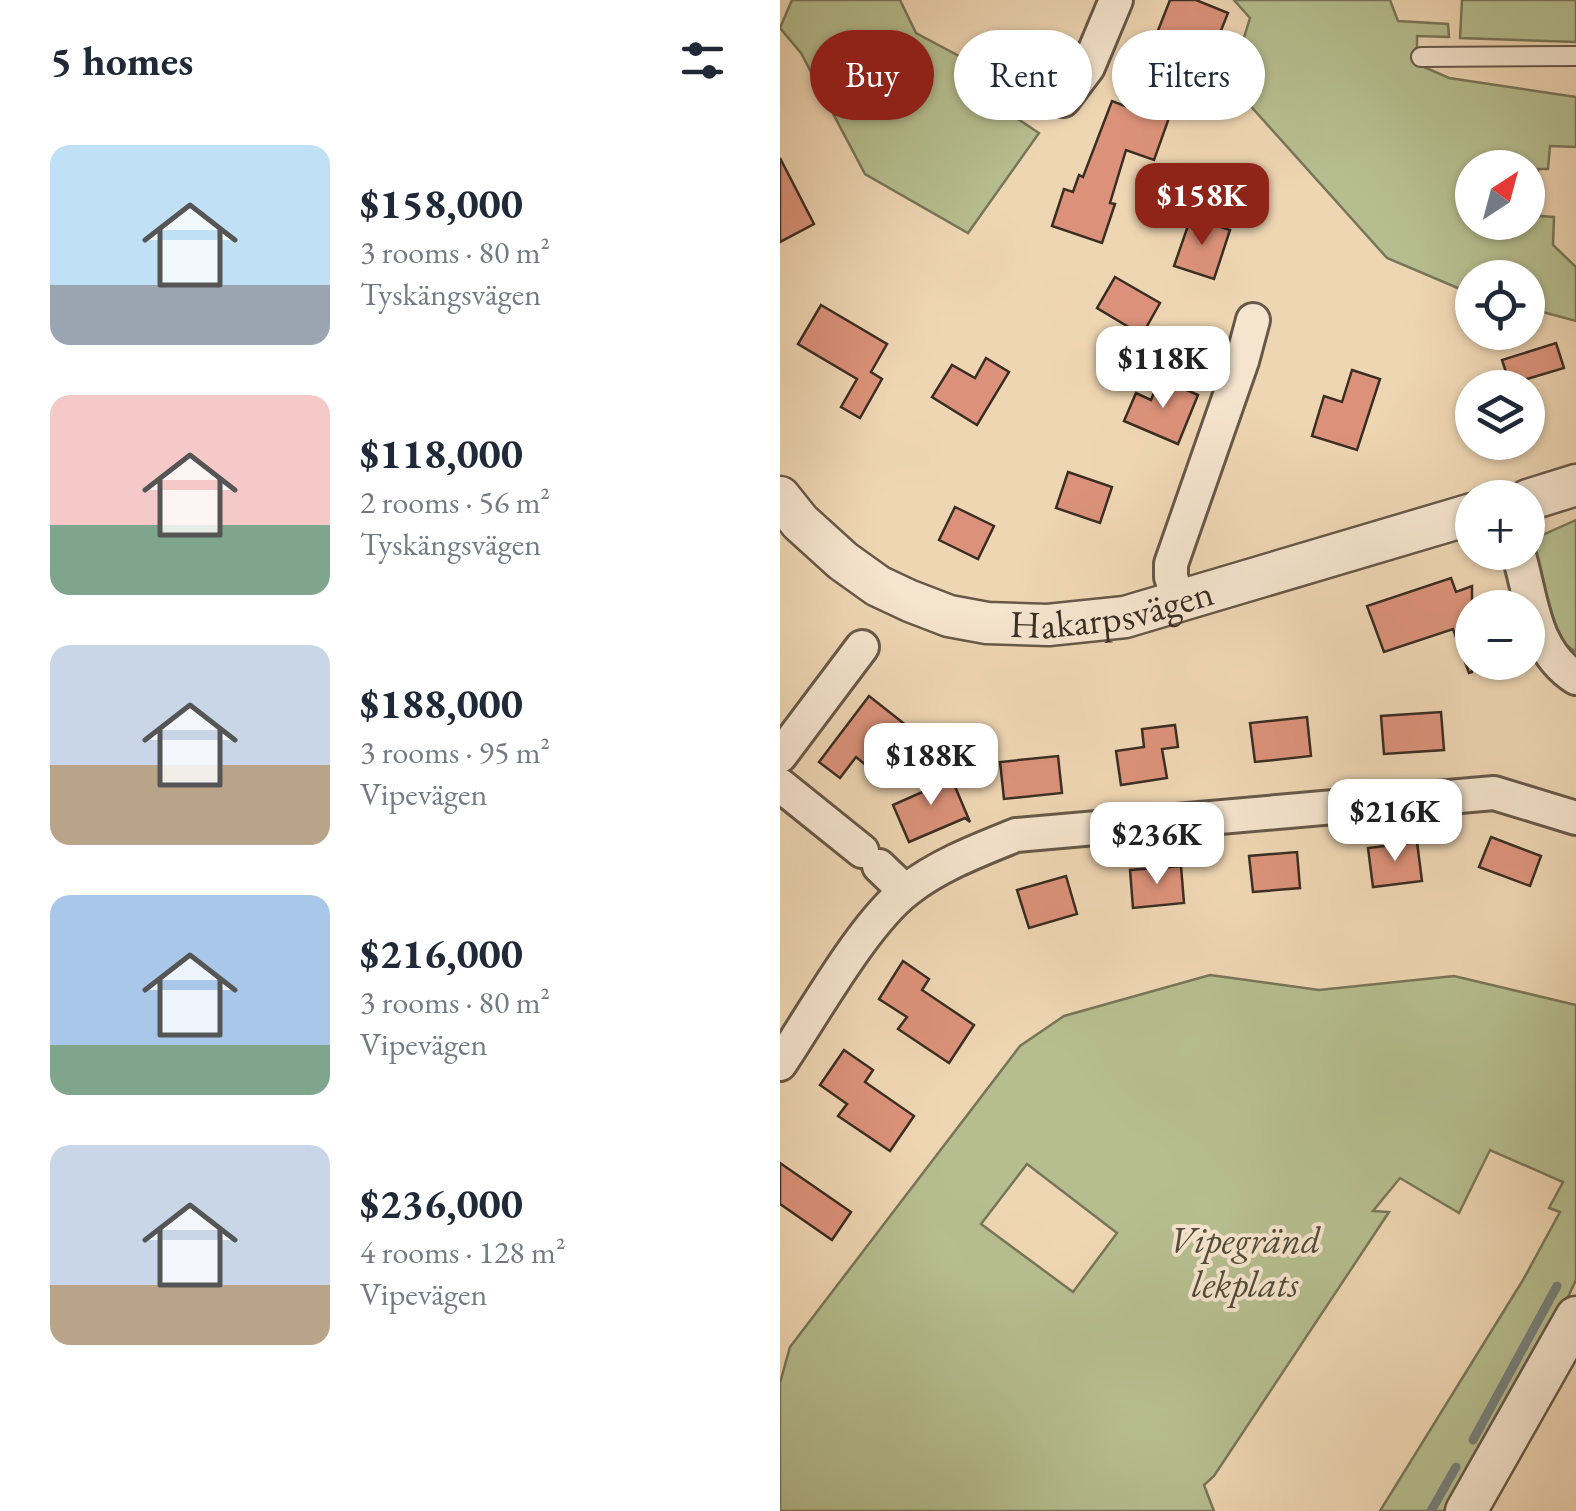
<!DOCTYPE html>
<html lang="en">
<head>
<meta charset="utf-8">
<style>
  :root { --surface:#fff; --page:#f2f2f3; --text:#1f2937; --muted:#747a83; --accent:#8f2418 }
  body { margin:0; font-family:"EB Garamond",serif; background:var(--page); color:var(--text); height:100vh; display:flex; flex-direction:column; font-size:38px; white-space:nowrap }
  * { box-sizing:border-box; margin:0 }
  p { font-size:32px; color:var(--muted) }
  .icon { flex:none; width:55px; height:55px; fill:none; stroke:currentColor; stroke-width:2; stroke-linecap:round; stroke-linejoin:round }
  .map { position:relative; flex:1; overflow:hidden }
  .side { display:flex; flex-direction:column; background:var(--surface); width:780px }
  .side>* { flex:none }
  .guide { position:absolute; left:30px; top:30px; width:615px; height:90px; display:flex; gap:20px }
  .needle { width:65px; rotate:36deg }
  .controls { position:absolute; left:675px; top:150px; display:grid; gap:20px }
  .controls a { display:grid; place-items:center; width:90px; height:90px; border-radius:50%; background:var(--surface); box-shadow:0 2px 8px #0004; font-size:50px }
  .price { position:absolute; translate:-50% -85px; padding:0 22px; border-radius:20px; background:#fff; color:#222; font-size:32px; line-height:65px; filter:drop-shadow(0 2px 5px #0008) }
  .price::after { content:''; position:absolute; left:50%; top:60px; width:30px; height:22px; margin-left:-15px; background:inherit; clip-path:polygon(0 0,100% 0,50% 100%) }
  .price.selected { background:var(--accent); color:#fff }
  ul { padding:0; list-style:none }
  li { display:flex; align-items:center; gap:30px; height:250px; padding:0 50px }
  li span { display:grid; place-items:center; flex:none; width:280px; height:200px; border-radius:20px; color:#555 }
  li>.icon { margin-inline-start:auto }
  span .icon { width:120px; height:120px; fill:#fffc; stroke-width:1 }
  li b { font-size:42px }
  h2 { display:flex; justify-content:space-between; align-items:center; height:120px; padding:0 50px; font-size:42px }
  .chip { padding:0 35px; border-radius:45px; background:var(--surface); box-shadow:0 2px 8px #0004; font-size:35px; line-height:90px }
  .chip.selected { background:var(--accent); color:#fff }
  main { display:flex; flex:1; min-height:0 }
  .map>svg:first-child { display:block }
  .green { fill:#b6be8f; stroke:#78765a; stroke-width:2.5; fill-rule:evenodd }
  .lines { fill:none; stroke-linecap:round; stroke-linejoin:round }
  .stream { stroke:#77807d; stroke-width:9 }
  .building { fill:#dc927a; stroke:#3a2e24; stroke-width:2.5 }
  .service-casing { stroke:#675848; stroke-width:22 }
  .minor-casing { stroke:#675848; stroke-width:38 }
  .tertiary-casing { stroke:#675848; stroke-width:45 }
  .service { stroke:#f5e4ce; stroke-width:18 }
  .minor { stroke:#f5e4ce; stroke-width:32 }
  .tertiary { stroke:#f5e4ce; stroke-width:40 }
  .labels { text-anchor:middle; stroke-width:8; stroke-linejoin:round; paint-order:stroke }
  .street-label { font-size:38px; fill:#3a2e24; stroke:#f5e4ce }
  .park-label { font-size:38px; font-style:italic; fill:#534b39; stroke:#f5e4ce }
</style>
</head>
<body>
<main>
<section class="side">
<h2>5 homes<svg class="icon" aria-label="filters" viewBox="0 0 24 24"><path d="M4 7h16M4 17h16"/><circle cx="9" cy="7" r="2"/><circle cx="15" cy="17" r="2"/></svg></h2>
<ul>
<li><span style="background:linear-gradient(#bfe0f5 70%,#9aa5b1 0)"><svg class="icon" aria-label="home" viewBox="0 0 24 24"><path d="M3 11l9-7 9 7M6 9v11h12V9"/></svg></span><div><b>$158,000</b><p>3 rooms · 80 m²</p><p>Tyskängsvägen</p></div></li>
<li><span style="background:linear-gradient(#f6c9c9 65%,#7fa58c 0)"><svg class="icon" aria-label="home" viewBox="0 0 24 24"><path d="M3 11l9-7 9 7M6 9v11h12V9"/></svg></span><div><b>$118,000</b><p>2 rooms · 56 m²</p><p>Tyskängsvägen</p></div></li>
<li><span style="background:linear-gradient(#c9d6e8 60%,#b9a48a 0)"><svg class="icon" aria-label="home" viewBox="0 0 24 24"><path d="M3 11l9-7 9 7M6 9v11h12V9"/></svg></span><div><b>$188,000</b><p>3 rooms · 95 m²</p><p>Vipevägen</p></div></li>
<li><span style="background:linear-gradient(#a9c7e8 75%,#7fa58c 0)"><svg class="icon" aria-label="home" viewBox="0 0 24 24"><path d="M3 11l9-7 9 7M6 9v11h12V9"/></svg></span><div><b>$216,000</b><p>3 rooms · 80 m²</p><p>Vipevägen</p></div></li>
<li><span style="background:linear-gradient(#c9d6e8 70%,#b9a48a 0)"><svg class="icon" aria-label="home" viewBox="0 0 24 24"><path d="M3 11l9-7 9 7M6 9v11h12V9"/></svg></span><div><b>$236,000</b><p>4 rooms · 128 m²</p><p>Vipevägen</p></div></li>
</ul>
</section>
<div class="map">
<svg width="796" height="1511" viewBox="0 0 796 1511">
  <rect width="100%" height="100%" fill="#efd6b3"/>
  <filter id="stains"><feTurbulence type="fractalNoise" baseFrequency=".002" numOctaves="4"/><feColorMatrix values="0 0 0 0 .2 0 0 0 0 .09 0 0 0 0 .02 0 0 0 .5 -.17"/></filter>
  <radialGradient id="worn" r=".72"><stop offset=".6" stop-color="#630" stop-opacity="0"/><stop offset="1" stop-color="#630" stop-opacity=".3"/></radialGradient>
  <g class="green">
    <path d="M12 0H120L136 33 226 81 235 117 259 133 188 233 85 174 21 53 0 28Z"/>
    <path d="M454 0H610L618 21 668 24 669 37 637 36V64L669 78 796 97V147L770 146 768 169H758L760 216 774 217 773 245 796 267V321L748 308V278H692V294L607 258 450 83 470 18ZM692 168H748V222H692Z"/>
    <path d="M682 0H796V42L680 38Z"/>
    <path d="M796 520V652L785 644 753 584 751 540Z"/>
    <path d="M430 975 539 990 674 976 796 1005V1280L776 1322 664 1511H600L743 1280 780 1212 769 1208 783 1182 710 1150 679 1213 620 1178 593 1211 609 1212 434 1476 424 1485 434 1511H0V1383L10 1347 240 1046 284 1016ZM247 1164 337 1233 293 1292 201 1224Z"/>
  </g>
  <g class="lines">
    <g class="stream">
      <path d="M693 1440 777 1286"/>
      <path d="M651 1511 676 1467"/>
    </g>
  </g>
  <g class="building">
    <path d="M390 0H416L448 13 438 38 416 42 374 160 346 150 330 203 335 204 322 243 272 226 284 189 293 192 299 175 303 177 332 101 358 111 374 70 364 66Z"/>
    <path d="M0 158 34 224 0 242Z"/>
    <path d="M411 217 450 230 434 279 394 266Z"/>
    <path d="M335 277 380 303 362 335 317 308Z"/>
    <path d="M41 305 107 344 91 372 102 379 80 418 61 407 77 379 18 344Z"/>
    <path d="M776 343 784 368 730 384 722 360Z"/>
    <path d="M206 358 229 372 197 425 152 397 172 365 195 378Z"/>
    <path d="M572 370 600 379 577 450 532 436 544 396 562 402Z"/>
    <path d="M380 378 418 395 398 444 344 421 356 393 371 400Z"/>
    <path d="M288 472 332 487 320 523 276 508Z"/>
    <path d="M175 507 214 526 198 559 159 540Z"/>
    <path d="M671 578 676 592 692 586V672L689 673 673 629 604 652 587 606Z"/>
    <path d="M89 696 127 726 103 758 96 753 87 766 76 757 60 778 39 762Z"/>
    <path d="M661 712 664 750 604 754 601 716Z"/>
    <path d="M527 717 531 756 475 762 470 723Z"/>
    <path d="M395 725 398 747 382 749 387 778 341 785 336 751 364 747 362 729Z"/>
    <path d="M278 756 282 793 224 799 220 762Z"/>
    <path d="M168 770 190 822 185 818 129 842 113 805 147 790 137 783Z"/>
    <path d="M711 837 761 856 750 886 699 867Z"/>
    <path d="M637 842 642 881 593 887 588 848Z"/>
    <path d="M517 852 520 888 473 892 469 856Z"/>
    <path d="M401 866 404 903 353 908 350 870Z"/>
    <path d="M286 876 297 914 249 928 237 890Z"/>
    <path d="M123 961 149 979 142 990 194 1025 169 1063 118 1029 127 1017 99 999Z"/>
    <path d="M64 1050 93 1070 85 1082 134 1116 110 1151 58 1116 67 1104 40 1085Z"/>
    <path d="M0 1163 71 1212 52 1240 0 1204Z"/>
  </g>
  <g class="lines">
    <defs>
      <path id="service" d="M641 57 796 56"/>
      <g id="minor">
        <path d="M283 100 308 67 336 0"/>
        <path d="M738 552C752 597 752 650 796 678"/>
        <path d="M399 601 391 577V564L462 361 473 320"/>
        <path d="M0 756 82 647"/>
        <path d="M0 785 82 851"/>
        <path d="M99 866 125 891"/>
        <path d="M0 1064C33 1015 83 924 127 890 159 865 199 850 236 835L714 793 796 818"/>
      </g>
      <g id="tertiary">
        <path id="s1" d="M0 497 20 522 63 561 98 586 130 601 169 616 207 623 268 625 345 617 692 514"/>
        <path d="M748 500 796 485"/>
        <path d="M686 1511 796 1317"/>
      </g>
    </defs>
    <use href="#service" class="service-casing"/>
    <use href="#minor" class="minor-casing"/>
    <use href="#tertiary" class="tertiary-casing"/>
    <use href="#service" class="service"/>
    <use href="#minor" class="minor"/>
    <use href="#tertiary" class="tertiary"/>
  </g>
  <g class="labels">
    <g class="street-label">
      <text dy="13" stroke="none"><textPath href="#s1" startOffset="375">Hakarpsvägen</textPath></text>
    </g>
    <g class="park-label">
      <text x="465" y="1253">Vipegränd<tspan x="465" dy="44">lekplats</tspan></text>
    </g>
  </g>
  <rect width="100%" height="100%" filter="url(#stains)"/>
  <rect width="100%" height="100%" fill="url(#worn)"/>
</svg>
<div class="controls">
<a><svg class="needle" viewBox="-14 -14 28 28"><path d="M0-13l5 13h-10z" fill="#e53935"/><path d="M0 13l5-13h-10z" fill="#747a83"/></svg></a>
<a><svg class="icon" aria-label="locate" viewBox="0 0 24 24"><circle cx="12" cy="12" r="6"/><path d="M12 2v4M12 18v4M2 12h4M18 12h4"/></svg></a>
<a><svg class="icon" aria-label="layers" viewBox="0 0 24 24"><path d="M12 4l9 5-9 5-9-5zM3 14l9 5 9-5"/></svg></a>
<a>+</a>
<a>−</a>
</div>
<b class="price selected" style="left:422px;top:248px">$158K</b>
<b class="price" style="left:383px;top:411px">$118K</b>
<b class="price" style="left:151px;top:808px">$188K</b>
<b class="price" style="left:615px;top:864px">$216K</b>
<b class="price" style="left:377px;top:887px">$236K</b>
<div class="guide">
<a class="chip selected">Buy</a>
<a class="chip">Rent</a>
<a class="chip">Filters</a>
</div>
</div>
</main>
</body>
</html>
